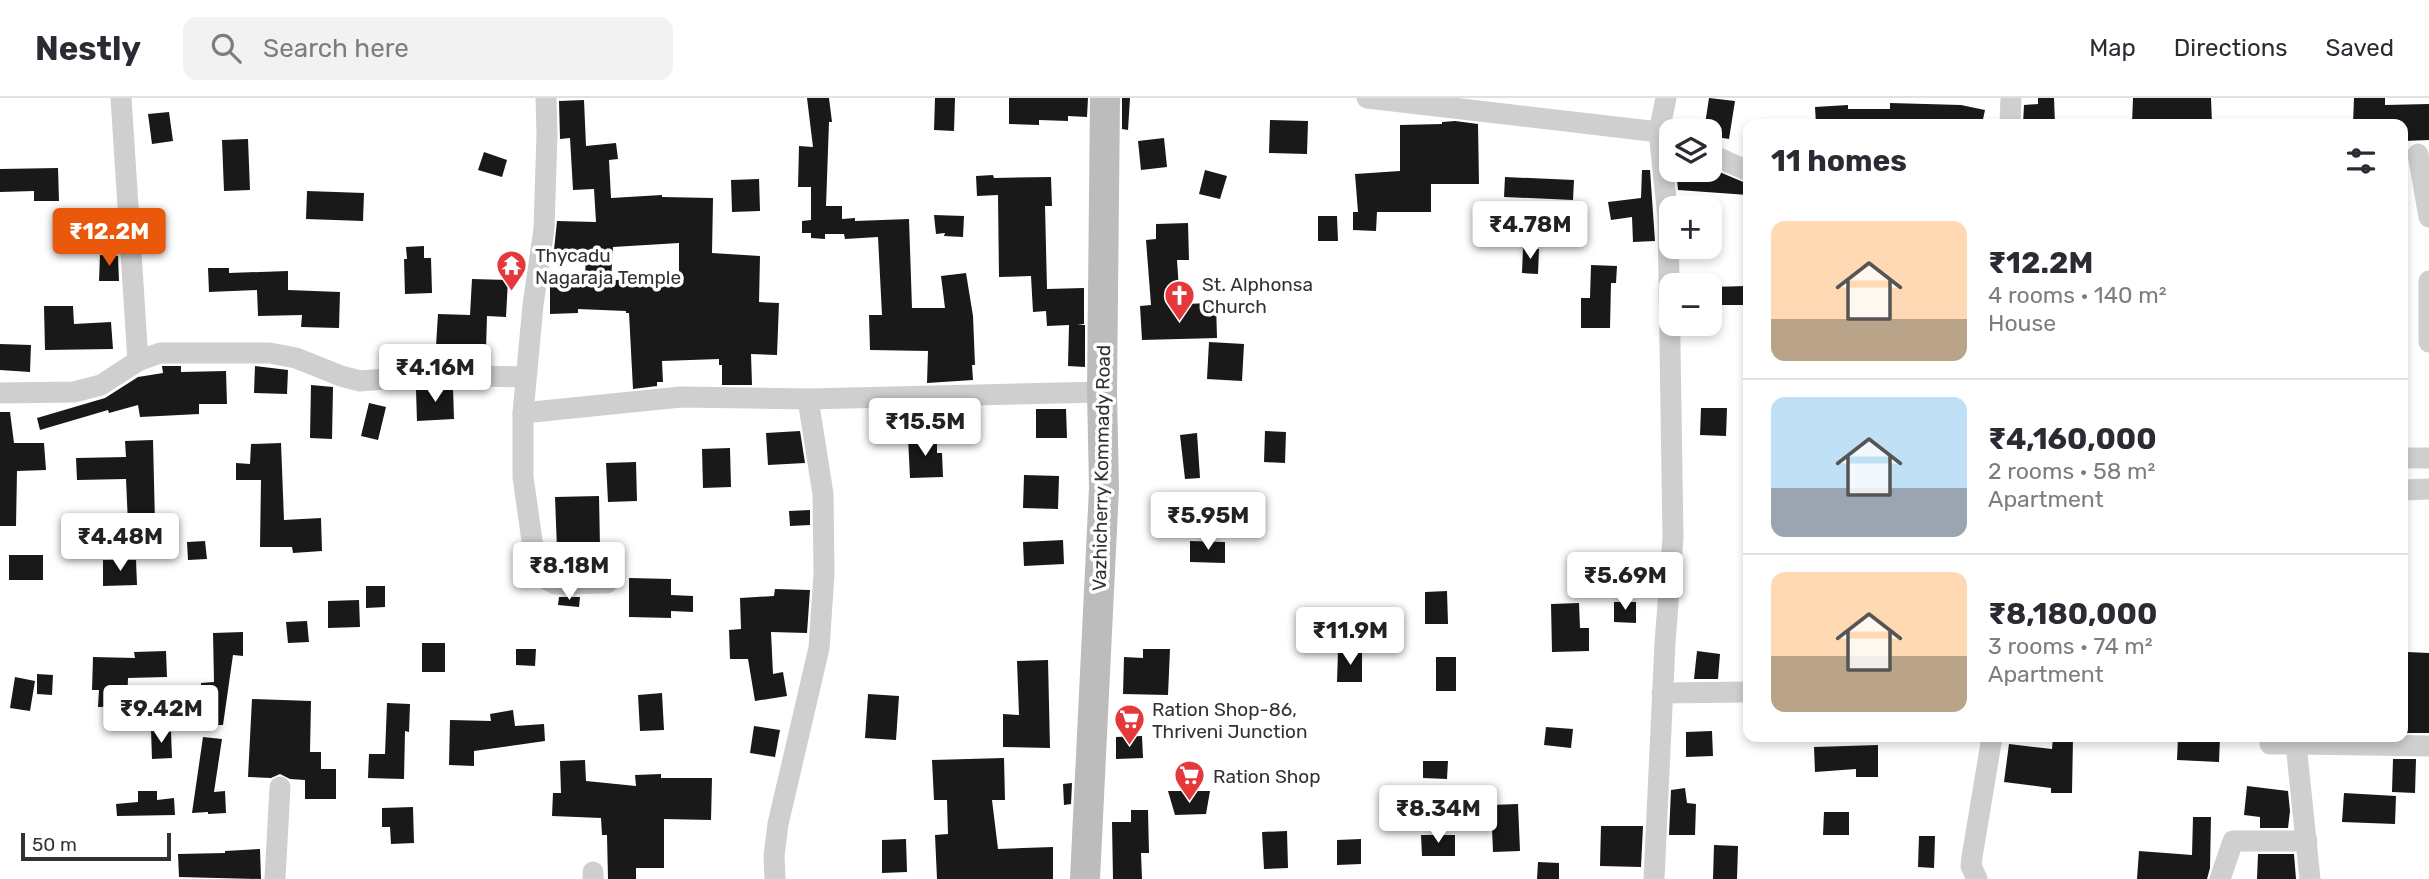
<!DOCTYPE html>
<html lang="en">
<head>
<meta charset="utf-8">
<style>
  :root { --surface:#fff; --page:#f2f2f3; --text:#2b2b33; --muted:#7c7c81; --line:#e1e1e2; --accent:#ea580c }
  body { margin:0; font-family:Rubik,sans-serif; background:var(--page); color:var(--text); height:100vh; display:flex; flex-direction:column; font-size:26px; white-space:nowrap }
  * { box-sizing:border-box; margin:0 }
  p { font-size:23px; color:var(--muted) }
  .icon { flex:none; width:38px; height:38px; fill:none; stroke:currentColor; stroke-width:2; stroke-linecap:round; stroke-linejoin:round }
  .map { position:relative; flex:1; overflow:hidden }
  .details { position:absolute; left:1743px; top:21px; width:665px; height:623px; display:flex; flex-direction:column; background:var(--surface); border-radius:14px; box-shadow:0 4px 10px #0003 }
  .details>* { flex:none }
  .controls { position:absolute; left:1659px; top:21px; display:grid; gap:14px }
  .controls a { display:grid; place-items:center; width:63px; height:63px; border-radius:14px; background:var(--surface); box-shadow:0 4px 10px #0003; font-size:35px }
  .scale { position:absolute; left:21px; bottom:18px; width:150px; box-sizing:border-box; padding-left:7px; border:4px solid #323232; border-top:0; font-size:19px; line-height:24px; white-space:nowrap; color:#323232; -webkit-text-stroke:5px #fff; paint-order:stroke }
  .price { position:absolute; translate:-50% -60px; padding:0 16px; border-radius:7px; background:#fff; color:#222; font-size:23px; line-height:46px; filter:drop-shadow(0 2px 4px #0008) }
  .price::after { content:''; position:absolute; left:50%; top:42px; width:21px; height:16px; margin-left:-10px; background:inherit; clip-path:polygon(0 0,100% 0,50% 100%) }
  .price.current { background:var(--accent); color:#fff }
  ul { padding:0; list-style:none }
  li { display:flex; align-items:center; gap:21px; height:175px; padding:0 28px }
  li+li { border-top:2px solid var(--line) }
  li span { display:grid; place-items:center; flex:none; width:196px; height:140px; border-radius:14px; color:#555 }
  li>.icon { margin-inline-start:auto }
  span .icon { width:84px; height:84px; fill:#fffc; stroke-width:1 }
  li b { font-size:30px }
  h2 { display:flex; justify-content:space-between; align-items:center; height:84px; padding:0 28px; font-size:30px }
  header { display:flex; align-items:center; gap:42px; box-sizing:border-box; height:98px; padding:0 35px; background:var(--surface); border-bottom:2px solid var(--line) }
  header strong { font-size:33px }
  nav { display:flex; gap:38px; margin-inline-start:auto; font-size:24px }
  .search { width:490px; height:63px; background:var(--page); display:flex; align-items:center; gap:18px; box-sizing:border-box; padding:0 24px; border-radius:14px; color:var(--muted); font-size:26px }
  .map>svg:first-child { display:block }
  .building { fill:#191919; fill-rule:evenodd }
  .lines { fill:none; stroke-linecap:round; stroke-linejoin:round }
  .minor { stroke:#cfcfcf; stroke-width:21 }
  .secondary { stroke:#bcbcbc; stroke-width:30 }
  .labels { text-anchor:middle; stroke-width:7; stroke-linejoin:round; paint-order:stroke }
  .poi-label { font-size:19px; fill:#323232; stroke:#fff; text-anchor:start }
  .street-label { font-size:19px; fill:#323232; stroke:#fff }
</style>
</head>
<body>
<header>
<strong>Nestly</strong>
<div class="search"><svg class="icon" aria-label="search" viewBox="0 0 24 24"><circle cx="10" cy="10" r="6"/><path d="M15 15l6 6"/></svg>Search here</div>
<nav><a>Map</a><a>Directions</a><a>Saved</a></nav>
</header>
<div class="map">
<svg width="2429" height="781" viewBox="0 0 2429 781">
  <rect width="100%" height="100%" fill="#fff"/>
  <g class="building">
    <path d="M807 0H829L832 24H829L826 108H842V121L855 120V123L909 121 912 210H945L941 178 966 175 973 218 975 267H972L973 282 927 285 928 253 870 252 869 217H882L878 139 845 141 844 136H825V141L811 140V135H802V123L811 122V89H798L799 48 813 49Z"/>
    <path d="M935 0H955L954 33 934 32Z"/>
    <path d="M1009 0H1088L1087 19 1068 18V23L1039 22V27L1009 26Z"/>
    <path d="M1122 0H1130L1128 32 1122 31Z"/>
    <path d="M1709 0 1735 3 1729 41 1710 38V33H1704Z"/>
    <path d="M2038 0H2054L2055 26H2023L2024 7 2038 6Z"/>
    <path d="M2133 0H2211L2212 26H2132Z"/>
    <path d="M2354 0H2385V7L2429 6V42L2403 43V26H2353Z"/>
    <path d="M584 2 586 48 616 45 618 61 609 62 611 100 662 97V99L713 100 712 155 760 158 759 204 779 205 777 257 751 256 752 287H722V267H719V261L662 263 663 284H657V288L633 291 629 215H626V213L578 211V215L550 216V183L585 182 586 152H554L557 123 596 124 594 91 573 92 570 40 560 41 559 3ZM679 145V181L611 182 613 149Z"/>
    <path d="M1890 5 1961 7 1985 12 1982 26H1816L1815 9 1848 7V11H1890Z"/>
    <path d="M169 14 173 43 152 46 148 16Z"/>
    <path d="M1270 22 1308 23 1307 56 1269 55Z"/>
    <path d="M1455 23 1478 26 1479 86H1431V114H1377L1376 133 1353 132V114H1358L1355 76 1400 73V27L1442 26V24Z"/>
    <path d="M1164 40 1167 69 1141 72 1138 43Z"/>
    <path d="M248 41 250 92 224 93 222 42Z"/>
    <path d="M484 54 507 62 502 79 478 72Z"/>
    <path d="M58 70 59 103H34V93L0 94V71Z"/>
    <path d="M1710 70 1748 86V97L1678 92 1676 72Z"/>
    <path d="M1205 72 1227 78 1220 101 1199 96Z"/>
    <path d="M1642 72H1650L1655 143 1633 144 1632 119 1611 122 1608 104 1641 100Z"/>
    <path d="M993 77 994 80 1051 79 1052 108H1045L1047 191 1084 190V226L1077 227H1085V269L1068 268 1069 227 1047 228 1046 213 1033 214 1031 178 999 179 998 97 977 98 976 78Z"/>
    <path d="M1505 79 1574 82 1573 102 1504 99Z"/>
    <path d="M759 81 760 113 732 114 731 82Z"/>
    <path d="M307 93 364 95 363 123 306 121Z"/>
    <path d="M934 117 964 118 963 139 944 138 945 135 936 136Z"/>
    <path d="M1318 118H1337L1338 143H1318Z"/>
    <path d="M1188 125 1189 162H1177L1180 206 1216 205 1217 240 1142 242 1140 208 1151 207 1146 142 1156 141V126Z"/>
    <path d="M424 148V160H431L432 195 405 196 404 161H407L406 149Z"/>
    <path d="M1523 150 1539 151 1538 176 1522 175Z"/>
    <path d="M100 157 118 158 119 183H99Z"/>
    <path d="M1591 167 1617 168 1616 185H1611L1610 230H1581V200H1590Z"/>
    <path d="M208 170H229V175L288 173V192L340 194 339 230 301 229 302 217 258 218 257 192 209 194Z"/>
    <path d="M472 181 508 182 506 219 487 218 486 251 436 248 438 216 470 217Z"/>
    <path d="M1747 188 1748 207H1712L1711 189Z"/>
    <path d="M44 208H73L74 226 111 224 113 251 45 252Z"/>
    <path d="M1209 244 1244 246 1242 283 1207 281Z"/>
    <path d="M0 246 31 247 30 274 0 272Z"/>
    <path d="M162 268H181V274L226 273 227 306H199V316L140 319 138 307 109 315 108 312 40 332 37 320 105 300 138 279 163 275Z"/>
    <path d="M255 268 288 272 287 296 254 295Z"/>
    <path d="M311 287 333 289 332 341 310 340Z"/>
    <path d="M437 290H453L454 321 417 323 416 292Z"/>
    <path d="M369 305 386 309 378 342 361 338Z"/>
    <path d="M1701 310H1727L1726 338 1700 337Z"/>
    <path d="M1036 311H1066L1067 340H1036Z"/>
    <path d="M0 314H10L14 345H44L46 372 17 373 16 428H0Z"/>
    <path d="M800 333 805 365 768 367 766 335Z"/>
    <path d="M1265 333 1286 334 1285 365 1264 364Z"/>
    <path d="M1197 335 1200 380 1185 381 1180 337Z"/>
    <path d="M937 338V355H942L943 379 910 380 908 339Z"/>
    <path d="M153 342 155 425 128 426 126 381 77 382 76 360 126 359 125 343Z"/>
    <path d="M281 345 284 422 321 420 322 453 293 455 292 449H260L261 382H236V365L250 366 251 346Z"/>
    <path d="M730 350 731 389 703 390 702 351Z"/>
    <path d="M636 364 637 403 608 404 606 365Z"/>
    <path d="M1024 377 1059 378 1058 411 1023 410Z"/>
    <path d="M599 398 600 449 557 451 555 399Z"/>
    <path d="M810 412V427L790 428 789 413Z"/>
    <path d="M1063 442 1064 466 1024 468 1023 444Z"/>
    <path d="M205 443 207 461 188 462 187 444Z"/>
    <path d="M1190 443 1225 444V465L1190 464Z"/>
    <rect x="9" y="457" width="34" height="25"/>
    <path d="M103 462H136L137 487 103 488Z"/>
    <path d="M629 480 671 481V497L693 498V514L671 513V520L629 519Z"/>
    <path d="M366 488H385V509L366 510Z"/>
    <path d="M775 491 810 492 807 535 771 534 773 576 783 574 787 598 755 603 748 561H730L729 532 741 531 740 500 774 498Z"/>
    <path d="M1447 493 1448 526H1425V494Z"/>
    <path d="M559 499H580L579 509 558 507Z"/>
    <path d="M359 502 360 529 328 530V503Z"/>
    <path d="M1614 504H1636V525L1614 524Z"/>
    <path d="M1579 505 1580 530H1589V553L1552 554 1551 506Z"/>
    <path d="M307 523 309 544 288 545 286 524Z"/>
    <path d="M243 534V558L233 557 223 627H214V607H201V585L214 584 213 535Z"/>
    <rect x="422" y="545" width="23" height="29"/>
    <path d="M516 551H536L535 568 516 567Z"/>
    <path d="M1143 551H1170L1168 597 1123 596 1124 559 1143 560Z"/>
    <path d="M166 553 167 579 128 580 127 608 98 609 99 592H92L93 559 135 560 134 554Z"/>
    <path d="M1697 553 1720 556 1718 581H1694Z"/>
    <path d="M1338 554 1362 555V584H1337Z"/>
    <path d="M2407 554 2429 555V635H2405Z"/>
    <rect x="1436" y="559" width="20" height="34"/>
    <path d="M1048 562 1050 650 1003 649V616L1019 617 1017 563Z"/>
    <path d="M37 576 53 577 52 597 37 596Z"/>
    <path d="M15 579 35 583 30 613 10 610Z"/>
    <path d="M662 595 664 632 640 633 638 597Z"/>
    <path d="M868 596 899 598 896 642 865 640Z"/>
    <path d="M252 601 311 603 310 654H321V671H336V701H305V682L290 681 280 676 271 680 248 679Z"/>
    <path d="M387 605 410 606 409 634 405 633 404 681 368 680 369 656H385Z"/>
    <path d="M513 612 515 628 544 626 545 643 474 653V668L449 667 450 622 491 623 490 616Z"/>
    <path d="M754 628 780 632 775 659 750 655Z"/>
    <path d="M1546 629 1573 631 1571 650 1544 647Z"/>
    <path d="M151 631 171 634 172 660 152 661Z"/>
    <path d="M1712 633 1713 658 1686 659V634Z"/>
    <path d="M1142 638 1143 660 1116 661V639Z"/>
    <path d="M203 639 222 641 214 694 225 693 226 715 208 716V714L192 715Z"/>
    <path d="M2053 639H2073L2072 695H2051V690L2004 684 2009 646 2052 651Z"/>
    <path d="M2178 639H2220L2219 664 2177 662Z"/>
    <path d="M1878 647V679H1856V671L1815 674 1814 649Z"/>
    <path d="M1004 660 1005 702H992L998 751 1053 749V781H937L935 737 948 736 947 702H934L932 662Z"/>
    <path d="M2393 661H2416L2415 695 2392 694Z"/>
    <path d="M585 662 586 683 636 688 635 677 661 676V680H712L711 722 664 721V770H636V781H608L607 737H602L601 720 552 718 553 695H561L560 663Z"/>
    <path d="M1423 663H1448L1447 681 1423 680Z"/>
    <path d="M1072 685 1071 706 1064 707 1063 686Z"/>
    <path d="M2247 688 2288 693 2290 713 2288 730H2260V719L2244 717Z"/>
    <path d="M1685 690 1687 705 1696 706 1695 737H1669L1671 692Z"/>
    <path d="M138 693H157V702L174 700 175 717 117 718 116 706 138 704Z"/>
    <path d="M1168 693H1210L1206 716 1175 717Z"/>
    <path d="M2344 695 2396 698 2395 726 2342 724Z"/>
    <path d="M1518 706 1520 753 1493 754 1491 707Z"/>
    <path d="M413 709 414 745 391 746 390 729H382V710Z"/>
    <path d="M1131 712H1148L1149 755H1141L1142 781H1113L1112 724H1131Z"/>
    <path d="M1824 714H1849V737H1823Z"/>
    <path d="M2193 719H2211L2210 770 2207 781H2137L2139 753 2192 757Z"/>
    <path d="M1601 728H1643L1641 769 1600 768Z"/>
    <path d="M1287 733 1288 770 1264 771 1262 734Z"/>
    <path d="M1421 737H1455V758H1422Z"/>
    <path d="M1919 738H1935L1934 770 1918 769Z"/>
    <path d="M906 741 907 774 882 775V742Z"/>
    <path d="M1361 741V766L1337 767V742Z"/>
    <path d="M1714 747 1738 748 1737 781H1713Z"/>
    <path d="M260 751 261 781 179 779 178 756 225 755V753Z"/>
    <path d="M2258 756H2294L2296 781H2257Z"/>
    <path d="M1538 764 1559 765V781H1537Z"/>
  </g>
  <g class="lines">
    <g class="minor">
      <path d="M121 0 138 263"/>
      <path d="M546 0 547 36 544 131 533 207 523 315V379L535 464 542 479 555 486 607 485"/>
      <path d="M1367 0 1659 34 1670 39"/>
      <path d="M2010 26 2011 0"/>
      <path d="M1710 56 1748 73"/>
      <path d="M2418 56 2429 119"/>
      <path d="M2429 183V244"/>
      <path d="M0 295 74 294 101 287 138 263 160 255H270L296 260 341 278 360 283 437 277 526 279"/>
      <path d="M523 315 681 299 808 301 1102 294"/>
      <path d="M2403 360H2429"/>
      <path d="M2403 392 2429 391"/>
      <path d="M1662 595 1748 594"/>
      <path d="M2270 639V646H2296L2310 781"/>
      <path d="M2296 646 2429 648"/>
      <path d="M593 774V781"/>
      <path d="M275 781 280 689"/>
      <path d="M775 781 774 758 778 726 819 550 824 476 823 396 808 301"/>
      <path d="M1654 781 1665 545 1673 440 1668 120 1659 34 1666 0"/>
      <path d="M1977 781 1971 768 1972 759 1992 639"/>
      <path d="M2220 781 2233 743H2307"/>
    </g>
    <path class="secondary" d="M1085 781 1104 390 1102 294 1105 0"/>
  </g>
  <defs>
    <symbol id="temple-pin" viewBox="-11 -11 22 30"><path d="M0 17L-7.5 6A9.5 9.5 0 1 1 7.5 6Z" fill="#e5383b" stroke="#fff"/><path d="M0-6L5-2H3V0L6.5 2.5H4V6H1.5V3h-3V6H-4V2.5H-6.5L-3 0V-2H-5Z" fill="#fff"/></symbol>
    <symbol id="church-pin" viewBox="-11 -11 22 30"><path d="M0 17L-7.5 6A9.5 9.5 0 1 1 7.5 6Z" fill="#e5383b" stroke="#fff"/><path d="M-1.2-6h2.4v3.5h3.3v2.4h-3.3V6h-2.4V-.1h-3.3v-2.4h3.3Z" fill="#fff"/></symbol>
    <symbol id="supermarket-pin" viewBox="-11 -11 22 30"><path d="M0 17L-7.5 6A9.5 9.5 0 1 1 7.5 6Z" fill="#e5383b" stroke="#fff"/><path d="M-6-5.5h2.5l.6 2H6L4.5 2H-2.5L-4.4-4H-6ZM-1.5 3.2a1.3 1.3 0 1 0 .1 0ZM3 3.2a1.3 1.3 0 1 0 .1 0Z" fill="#fff"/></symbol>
  </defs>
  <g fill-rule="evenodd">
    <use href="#temple-pin" x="494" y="150" width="35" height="47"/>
    <use href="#church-pin" x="1162" y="180" width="35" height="47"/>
    <use href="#supermarket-pin" x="1112" y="604" width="35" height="47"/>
    <use href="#supermarket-pin" x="1172" y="660" width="35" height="47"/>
  </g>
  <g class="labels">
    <g class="poi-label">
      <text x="535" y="164">Thycadu<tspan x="535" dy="22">Nagaraja Temple</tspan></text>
      <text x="1202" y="193">St. Alphonsa<tspan x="1202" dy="22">Church</tspan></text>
      <text x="1152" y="618">Ration Shop-86,<tspan x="1152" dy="22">Thriveni Junction</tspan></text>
      <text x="1213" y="685">Ration Shop</text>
    </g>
    <g class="street-label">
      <text transform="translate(1101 370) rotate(-89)" y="7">Vazhicherry Kommady Road</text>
    </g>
  </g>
</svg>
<div class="controls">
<a><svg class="icon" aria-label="layers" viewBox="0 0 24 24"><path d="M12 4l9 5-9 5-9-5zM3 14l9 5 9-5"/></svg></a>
<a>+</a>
<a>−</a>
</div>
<div class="scale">50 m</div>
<b class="price" style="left:1530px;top:163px">₹4.78M</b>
<b class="price current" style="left:109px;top:170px">₹12.2M</b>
<b class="price" style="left:435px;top:306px">₹4.16M</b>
<b class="price" style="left:925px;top:360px">₹15.5M</b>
<b class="price" style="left:1208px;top:454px">₹5.95M</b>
<b class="price" style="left:120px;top:475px">₹4.48M</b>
<b class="price" style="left:569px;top:504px">₹8.18M</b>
<b class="price" style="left:1625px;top:514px">₹5.69M</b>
<b class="price" style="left:1350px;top:569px">₹11.9M</b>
<b class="price" style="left:161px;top:647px">₹9.42M</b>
<b class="price" style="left:1438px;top:747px">₹8.34M</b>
<section class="details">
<h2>11 homes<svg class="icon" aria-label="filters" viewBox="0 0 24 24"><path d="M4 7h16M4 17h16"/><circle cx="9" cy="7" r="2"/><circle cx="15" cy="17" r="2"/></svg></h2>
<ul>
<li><span style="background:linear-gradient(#ffd9b3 70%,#b9a48a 0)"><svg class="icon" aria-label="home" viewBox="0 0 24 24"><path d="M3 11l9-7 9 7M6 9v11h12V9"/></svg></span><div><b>₹12.2M</b><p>4 rooms · 140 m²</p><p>House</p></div></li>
<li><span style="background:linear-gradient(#bfe0f5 65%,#9aa5b1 0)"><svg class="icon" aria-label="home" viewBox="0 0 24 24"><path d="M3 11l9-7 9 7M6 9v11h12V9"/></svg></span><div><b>₹4,160,000</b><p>2 rooms · 58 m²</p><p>Apartment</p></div></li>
<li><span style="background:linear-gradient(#ffd9b3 60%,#b9a48a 0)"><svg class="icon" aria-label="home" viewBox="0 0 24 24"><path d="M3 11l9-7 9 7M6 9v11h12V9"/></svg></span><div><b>₹8,180,000</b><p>3 rooms · 74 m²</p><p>Apartment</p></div></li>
</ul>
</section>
</div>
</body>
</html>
